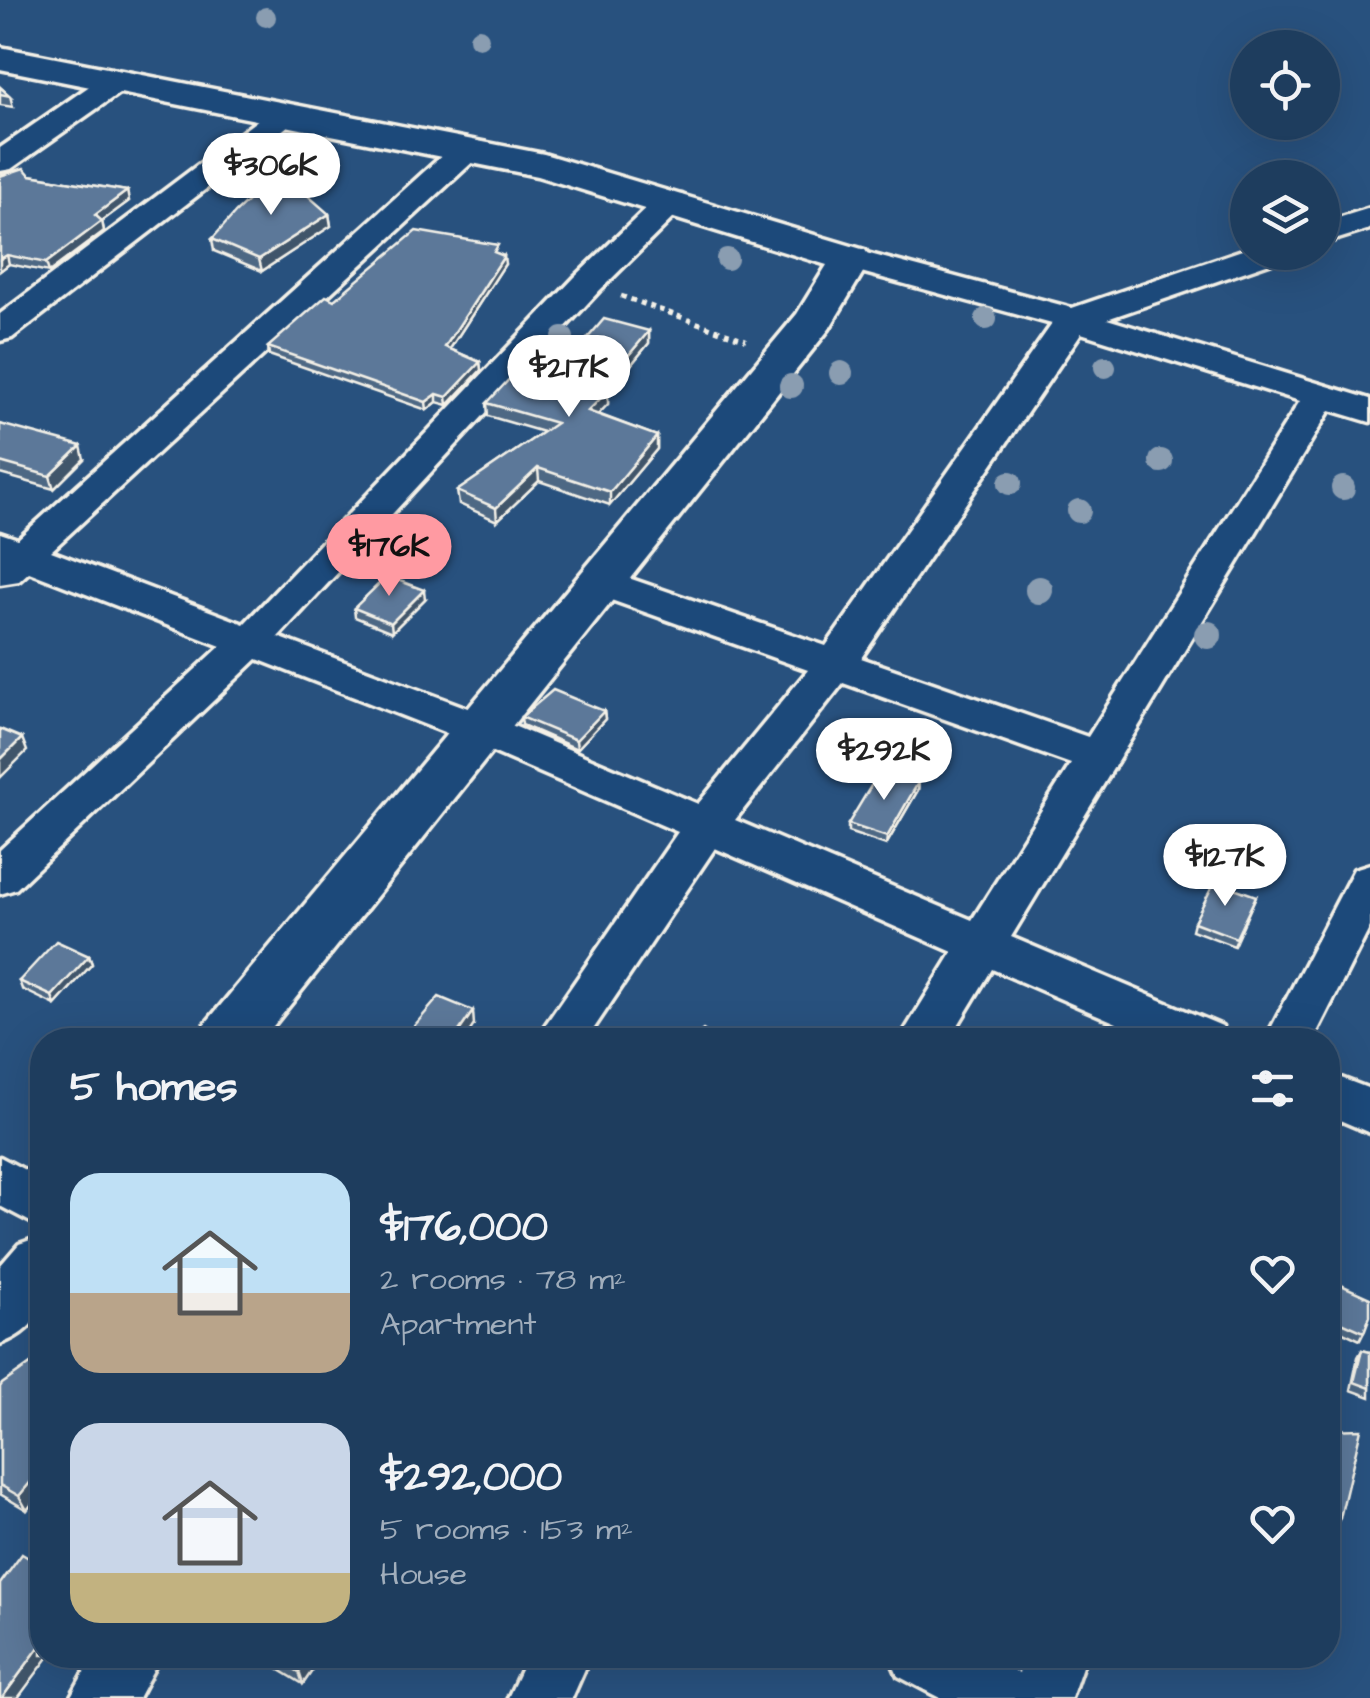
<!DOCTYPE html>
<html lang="en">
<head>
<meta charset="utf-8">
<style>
  :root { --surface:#1e3d5e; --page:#264464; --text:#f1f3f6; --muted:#a1aebc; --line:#3c5673; --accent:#ff9aa2 }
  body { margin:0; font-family:"Architects Daughter",sans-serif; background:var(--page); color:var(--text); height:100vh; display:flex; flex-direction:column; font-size:38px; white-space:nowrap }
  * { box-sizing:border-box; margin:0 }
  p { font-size:32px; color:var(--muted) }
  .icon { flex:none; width:55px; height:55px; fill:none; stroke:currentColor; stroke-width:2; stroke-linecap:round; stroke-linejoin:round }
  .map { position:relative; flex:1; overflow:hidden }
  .details { position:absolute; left:30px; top:1028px; width:1310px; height:640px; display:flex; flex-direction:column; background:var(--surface); border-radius:40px; box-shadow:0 10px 40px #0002,0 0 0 2px var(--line) }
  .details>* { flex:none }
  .tools { position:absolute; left:1230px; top:30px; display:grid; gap:20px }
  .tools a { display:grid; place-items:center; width:110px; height:110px; border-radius:50%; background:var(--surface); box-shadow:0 10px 40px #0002,0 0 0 2px var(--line); font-size:50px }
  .price { position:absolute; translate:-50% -85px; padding:0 22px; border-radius:35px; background:#fff; color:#222; font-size:32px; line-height:65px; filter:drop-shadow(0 2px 5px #0008) }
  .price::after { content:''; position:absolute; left:50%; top:60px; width:30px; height:22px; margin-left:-15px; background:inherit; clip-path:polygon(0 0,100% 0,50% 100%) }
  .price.selected { background:var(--accent); color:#111 }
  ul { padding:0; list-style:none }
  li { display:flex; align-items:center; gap:30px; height:250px; padding:0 40px }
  li span { display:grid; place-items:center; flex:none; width:280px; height:200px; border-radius:30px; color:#555 }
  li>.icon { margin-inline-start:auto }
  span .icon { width:120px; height:120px; fill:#fffc; stroke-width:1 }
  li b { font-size:42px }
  h2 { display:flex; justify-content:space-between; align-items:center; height:120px; padding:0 40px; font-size:42px }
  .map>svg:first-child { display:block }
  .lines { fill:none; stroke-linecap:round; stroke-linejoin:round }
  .street-casing { stroke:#f4f1e8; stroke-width:7 }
  .secondary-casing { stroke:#f4f1e8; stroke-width:7 }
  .path { stroke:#f4f1e8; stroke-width:5; stroke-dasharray:5 5; stroke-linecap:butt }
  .street { fill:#1f4a7a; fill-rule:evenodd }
  .secondary { fill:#1f4a7a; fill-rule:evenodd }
  .tree { fill:#8a9db1 }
  .wall { fill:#4e6784; stroke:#f4f1e8; stroke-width:2.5 }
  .shaded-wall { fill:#40546b; stroke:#f4f1e8; stroke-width:2.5 }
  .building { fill:#5b7899; stroke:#f4f1e8; stroke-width:2.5 }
</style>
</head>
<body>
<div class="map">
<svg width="1370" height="1698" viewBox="0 0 1370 1698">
  <rect width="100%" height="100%" fill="#28517e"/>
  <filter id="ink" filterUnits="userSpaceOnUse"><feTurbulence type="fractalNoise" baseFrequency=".01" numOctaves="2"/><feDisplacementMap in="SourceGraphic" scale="20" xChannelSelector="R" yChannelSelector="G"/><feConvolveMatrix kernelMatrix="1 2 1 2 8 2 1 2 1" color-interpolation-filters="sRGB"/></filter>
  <g filter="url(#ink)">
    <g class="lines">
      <defs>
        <g id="street">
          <path d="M118 71 133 80 129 86 11 169 0 171V148L107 74Z"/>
          <path d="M286 104 301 113 297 119 12 338 0 341V314L275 107Z"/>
          <path d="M467 141 483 150 478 157 51 551 244 624 575 277 660 195H682L687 202 682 209 599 291 278 637 497 719 698 804 808 670 583 590 577 581 583 572 597 568 611 572 826 646 1052 324 839 266 834 259 839 252 851 249 1072 308 1248 248V252H1285L1281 259 1107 319 1370 399V422L1330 410 1011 937 1222 1026 1229 1040H1156L992 969 949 1040H899L953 952 715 848 586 1040H535L678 832 467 741 257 659 16 889 0 894V850L221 646 29 572 19 581 0 584V533L18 539 456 143ZM1081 333 1300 401 1088 737 861 658ZM843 683 1071 764 972 920 735 820Z"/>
          <path d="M1370 208V229L1322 244V223Z"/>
          <path d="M1370 864V927L1313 1040H1265L1354 869Z"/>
          <path d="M1328 1073 1370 1089V1133L1328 1115Z"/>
          <path d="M0 1157 42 1179V1228L0 1206Z"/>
          <path d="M94 1655H161L138 1698H70Z"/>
          <path d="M528 1655H591L572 1698H508Z"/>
          <path d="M889 1655H983L1019 1673 1026 1655H1086L1071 1698H940L898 1676Z"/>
        </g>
        <g id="secondary">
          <path d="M0 47 544 154 865 250 871 259 829 329 262 1040H197L206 1023 797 314 827 265 537 176 0 69Z"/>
          <path d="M42 1236C45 1285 54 1324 0 1344V1266L19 1244Z"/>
        </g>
      </defs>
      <use href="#street" class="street-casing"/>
      <use href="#secondary" class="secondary-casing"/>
      <path class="path" d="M621 296 746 340"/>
      <use href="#street" class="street"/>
      <use href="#secondary" class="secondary"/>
    </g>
    <g class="tree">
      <circle cx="266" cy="17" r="10"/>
      <circle cx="479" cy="38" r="10"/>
      <circle cx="727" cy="259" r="11"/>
      <circle cx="986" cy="319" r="11"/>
      <circle cx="563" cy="338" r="11"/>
      <circle cx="1105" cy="367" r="11"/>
      <circle cx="841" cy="373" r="12"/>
      <circle cx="791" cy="386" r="12"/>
      <circle cx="1161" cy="461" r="12"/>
      <circle cx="1010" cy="483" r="12"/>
      <circle cx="1343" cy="488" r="12"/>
      <circle cx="1079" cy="511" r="12"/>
      <circle cx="1039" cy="590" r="14"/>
      <circle cx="1208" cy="635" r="14"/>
    </g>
    <g class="wall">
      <path d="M0 87 10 96 13 107 0 105Z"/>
      <path d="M30 175 127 191 129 201 102 221 104 231 49 272 9 264 0 271V176Z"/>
      <path d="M329 214 331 226 262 271 214 251 212 239Z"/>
      <path d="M498 254 505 264 450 349 480 362 481 370 448 405 437 402 427 410 269 355 268 347 334 300Z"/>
      <path d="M649 331V343L608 393V404L598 414 657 436V449L610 505 539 481 497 521 459 504 457 491 543 432 488 416 487 403 524 375 563 367Z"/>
      <path d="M0 424 84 459 54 489 0 474Z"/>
      <path d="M425 599 392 632 355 617 354 608Z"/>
      <path d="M604 711 605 719 577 749 522 725 521 717Z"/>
      <path d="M919 781 918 790 886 845 848 832V824Z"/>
      <path d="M1256 896 1234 946 1192 930 1194 922Z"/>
      <path d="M89 956 92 964 55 1005 22 989 19 981Z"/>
      <path d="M1328 1279 1364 1332 1360 1340 1328 1325Z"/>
      <path d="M1362 1350 1370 1352V1397L1351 1390 1358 1357Z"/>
      <path d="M42 1356V1491L27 1510 0 1494V1387Z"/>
      <path d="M1328 1430 1340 1518 1336 1525 1328 1522Z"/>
      <path d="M255 1655H323L303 1684Z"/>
      <path d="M991 1655H1009L1006 1662Z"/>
    </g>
    <g class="shaded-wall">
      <path d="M127 191 129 201 98 224 95 215Z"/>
      <path d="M329 214 331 226 262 271 259 259Z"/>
      <path d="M102 221 104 231 49 272 46 263Z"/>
      <path d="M7 255 9 264 0 271V259Z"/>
      <path d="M504 256 505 264 446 355 445 347Z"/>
      <path d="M649 331V343L608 393V404L589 424 588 411 600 389Z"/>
      <path d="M480 362 481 370 448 405 447 397Z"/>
      <path d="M437 394V402L427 410 426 402Z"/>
      <path d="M657 436V449L610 505V492Z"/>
      <path d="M81 446 84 459 54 489 50 476Z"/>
      <path d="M538 468 539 481 497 521 496 508Z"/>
      <path d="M424 590 425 599 392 632 391 623Z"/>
      <path d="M604 711 605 719 577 749 576 740Z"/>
      <path d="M22 738 27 751 0 778V760Z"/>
      <path d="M919 781 918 790 886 845 887 837Z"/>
      <path d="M89 956 92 964 55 1005 52 996Z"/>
      <path d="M473 1011 474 1025 464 1040H453Z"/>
      <path d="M42 1468V1491L27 1510 19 1496Z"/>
      <path d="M42 1643V1655H50L18 1698H2Z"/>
      <path d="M310 1655H323L303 1684 299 1672Z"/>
    </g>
    <g class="building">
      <path d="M0 87 10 96 0 94Z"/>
      <path d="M24 168 30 175 127 191 95 215 102 221 46 263 7 255 0 259V176Z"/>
      <path d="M280 171 329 214 259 259 212 239 236 212Z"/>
      <path d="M416 231 498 245 494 252 504 256 445 347 480 362 447 397 437 394 426 402 268 347 326 296 334 300Z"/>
      <path d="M604 319 649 331 600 389 608 391 588 411 657 436 610 492 538 468 496 508 457 491 556 423 487 403 516 372 524 375 542 360 563 367Z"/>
      <path d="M0 424 81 446 50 476 0 462Z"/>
      <path d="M387 576 424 590 391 623 354 608Z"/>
      <path d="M553 690 604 711 576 740 521 717Z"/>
      <path d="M0 729 22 738 0 760Z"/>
      <path d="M880 771 919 781 887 837 848 824Z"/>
      <path d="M1215 881 1256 896 1236 938 1194 922Z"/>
      <path d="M56 941 89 956 52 996 19 981Z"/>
      <path d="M439 997 473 1011 453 1040H402Z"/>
      <path d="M703 1030 717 1040H691Z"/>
      <path d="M1328 1279 1370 1298V1316L1364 1332 1328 1316Z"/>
      <path d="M1362 1350 1370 1352V1388L1354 1382Z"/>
      <path d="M42 1356V1468L19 1496 0 1485V1387L2 1384Z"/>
      <path d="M1361 1429 1340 1518 1328 1514V1430Z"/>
      <path d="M22 1554 42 1566V1643L2 1698H0V1584Z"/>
      <path d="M271 1655H310L299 1672Z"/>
    </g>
  </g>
</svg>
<div class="tools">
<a><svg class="icon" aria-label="locate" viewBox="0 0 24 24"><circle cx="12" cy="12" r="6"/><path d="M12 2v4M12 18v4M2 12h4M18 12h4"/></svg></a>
<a><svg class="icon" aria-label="layers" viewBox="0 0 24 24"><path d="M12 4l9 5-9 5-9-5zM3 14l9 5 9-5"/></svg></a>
</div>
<b class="price" style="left:271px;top:218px">$306K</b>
<b class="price" style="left:569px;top:420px">$217K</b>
<b class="price selected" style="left:389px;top:599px">$176K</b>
<b class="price" style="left:884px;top:803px">$292K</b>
<b class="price" style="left:1225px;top:909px">$127K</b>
<section class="details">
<h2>5 homes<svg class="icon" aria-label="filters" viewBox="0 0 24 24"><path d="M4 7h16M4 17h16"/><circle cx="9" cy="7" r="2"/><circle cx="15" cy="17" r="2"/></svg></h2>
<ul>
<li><span style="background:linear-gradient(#bfe0f5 60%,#b9a48a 0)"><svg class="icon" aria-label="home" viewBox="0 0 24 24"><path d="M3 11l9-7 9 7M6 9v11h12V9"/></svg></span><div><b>$176,000</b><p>2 rooms · 78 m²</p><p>Apartment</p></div><svg class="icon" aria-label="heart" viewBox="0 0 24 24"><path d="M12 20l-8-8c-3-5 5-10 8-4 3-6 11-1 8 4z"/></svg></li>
<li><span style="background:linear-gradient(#c9d6e8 75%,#c2b280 0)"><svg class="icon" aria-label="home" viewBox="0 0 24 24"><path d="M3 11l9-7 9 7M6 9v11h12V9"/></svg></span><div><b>$292,000</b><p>5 rooms · 153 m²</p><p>House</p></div><svg class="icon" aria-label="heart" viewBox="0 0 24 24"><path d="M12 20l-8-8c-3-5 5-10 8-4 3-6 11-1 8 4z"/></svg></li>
</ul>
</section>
</div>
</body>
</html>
